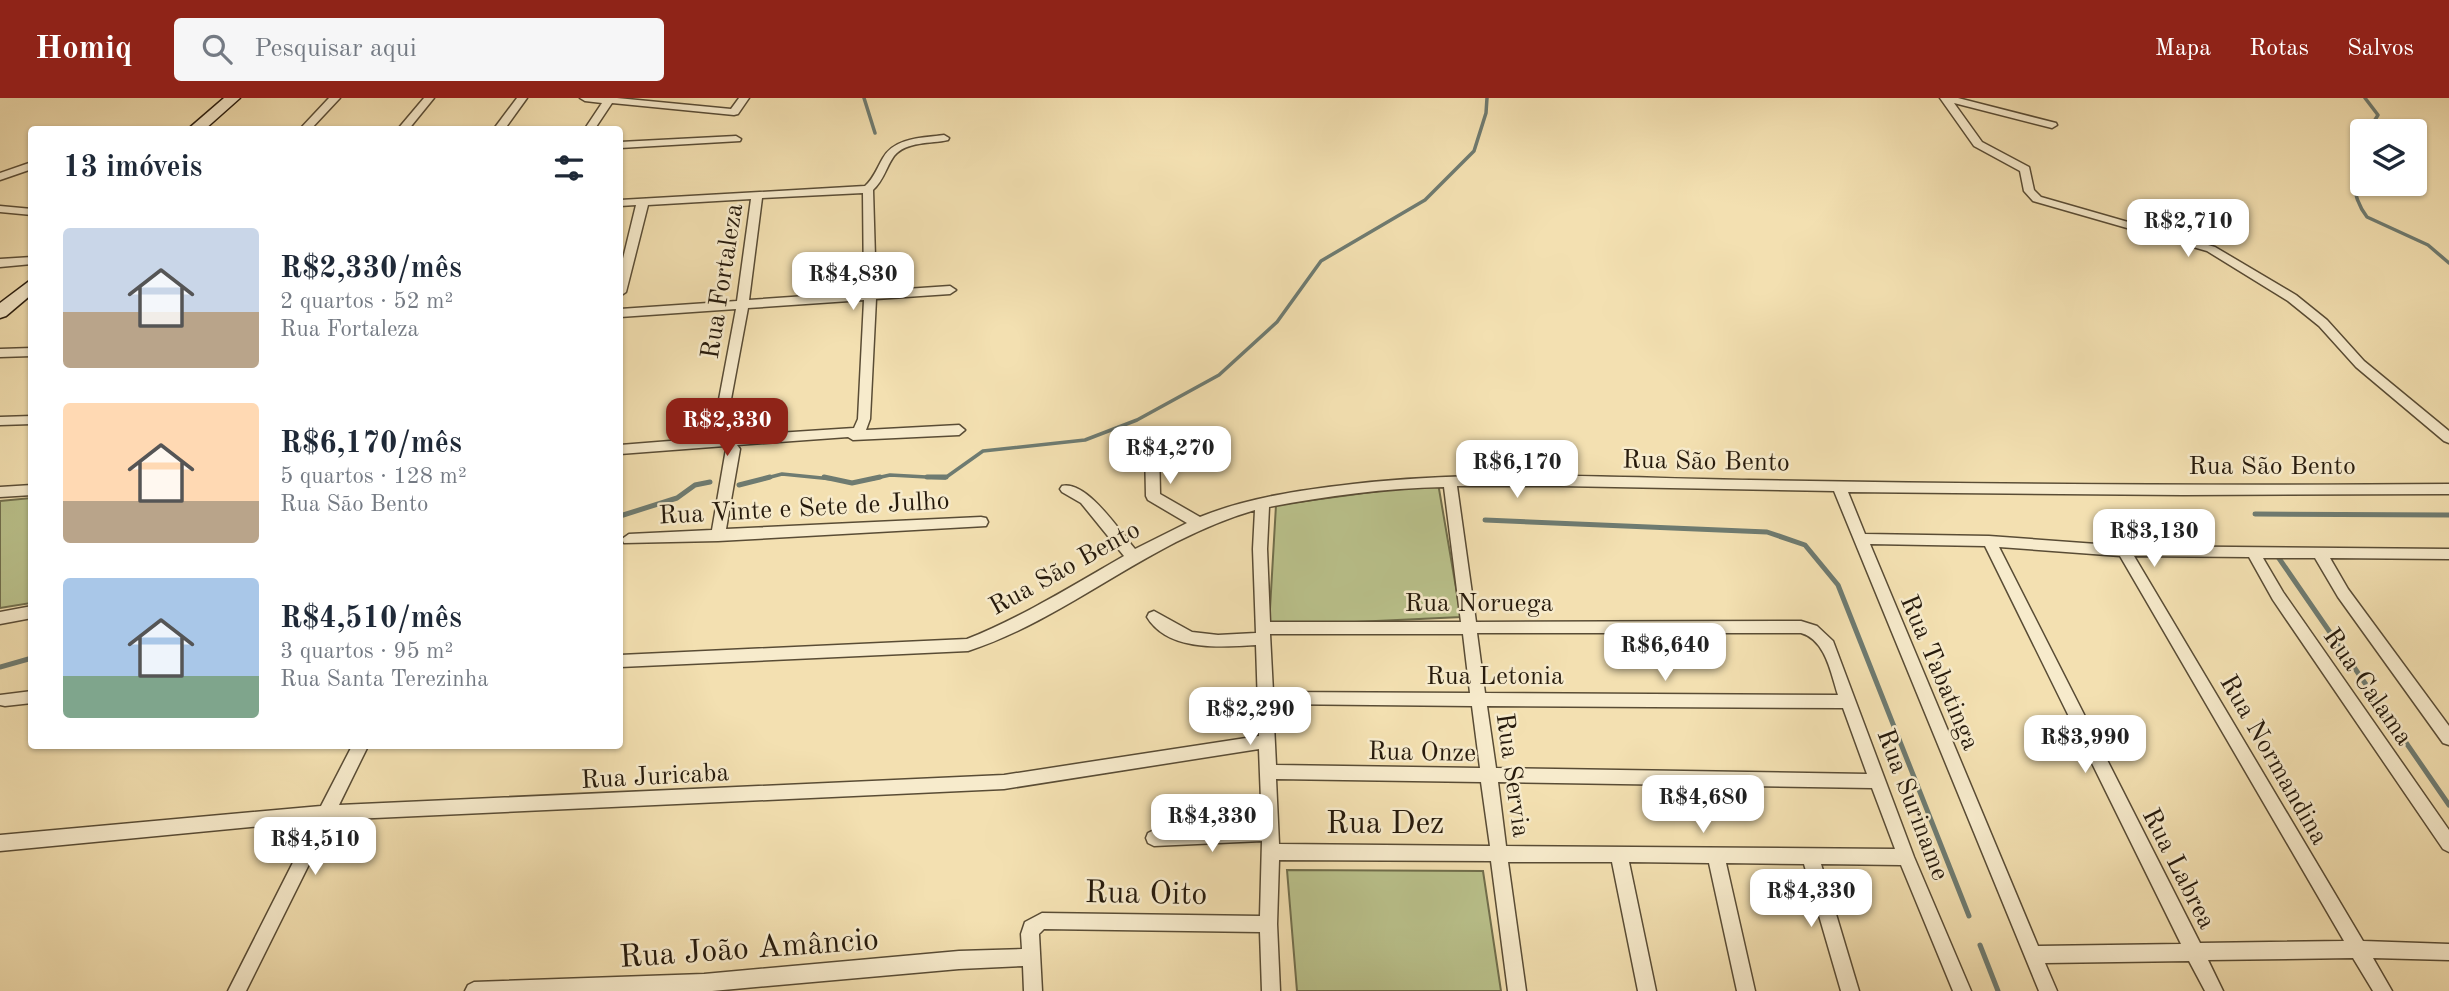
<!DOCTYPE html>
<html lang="pt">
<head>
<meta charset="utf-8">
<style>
  :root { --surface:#fff; --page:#f6f6f7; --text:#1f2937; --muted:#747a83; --accent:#8f2418 }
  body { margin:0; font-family:"Old Standard TT",serif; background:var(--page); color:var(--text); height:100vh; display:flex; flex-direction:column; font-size:26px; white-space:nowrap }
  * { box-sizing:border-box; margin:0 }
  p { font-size:23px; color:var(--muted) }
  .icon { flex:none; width:38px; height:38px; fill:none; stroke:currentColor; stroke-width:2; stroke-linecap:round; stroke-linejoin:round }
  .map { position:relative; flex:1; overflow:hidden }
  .side { position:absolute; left:28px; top:28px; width:595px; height:623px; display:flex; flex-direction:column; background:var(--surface); border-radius:7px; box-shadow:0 2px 5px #0004 }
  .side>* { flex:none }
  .tools { position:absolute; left:2350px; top:21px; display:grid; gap:14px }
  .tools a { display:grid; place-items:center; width:77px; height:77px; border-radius:7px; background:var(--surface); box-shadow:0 2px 5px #0004; font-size:35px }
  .price { position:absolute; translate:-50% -60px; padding:0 16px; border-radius:14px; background:#fff; color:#222; font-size:23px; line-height:46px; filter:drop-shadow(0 2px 4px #0008) }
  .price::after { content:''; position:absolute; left:50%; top:42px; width:21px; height:16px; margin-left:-10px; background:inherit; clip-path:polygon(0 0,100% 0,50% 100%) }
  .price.selected { background:var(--accent); color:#fff }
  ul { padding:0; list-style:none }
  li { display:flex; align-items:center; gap:21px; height:175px; padding:0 35px }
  li span { display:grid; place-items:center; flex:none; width:196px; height:140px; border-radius:7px; color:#555 }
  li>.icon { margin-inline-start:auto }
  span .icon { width:84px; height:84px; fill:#fffc; stroke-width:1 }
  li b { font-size:30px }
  h2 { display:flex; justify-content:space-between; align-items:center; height:84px; padding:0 35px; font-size:30px }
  header { display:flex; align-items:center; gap:42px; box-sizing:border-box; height:98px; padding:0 35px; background:var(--accent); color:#fff }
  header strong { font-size:33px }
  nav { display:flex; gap:38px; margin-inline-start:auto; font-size:24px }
  .search { width:490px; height:63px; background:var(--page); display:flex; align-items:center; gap:18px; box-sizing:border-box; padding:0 24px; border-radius:7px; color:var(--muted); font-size:26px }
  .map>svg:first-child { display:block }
  .green { fill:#bac28c; stroke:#706e4c; stroke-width:2 }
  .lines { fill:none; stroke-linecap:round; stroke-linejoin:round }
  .stream-far1 { stroke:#6e7b71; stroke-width:3.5 }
  .stream { stroke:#6e7b71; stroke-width:5 }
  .street-casing { stroke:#594c35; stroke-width:3 }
  .secondary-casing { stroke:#261a0c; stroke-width:3 }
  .street { fill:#f7ebcc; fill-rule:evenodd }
  .secondary { fill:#f7ebcc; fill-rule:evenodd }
  .labels { text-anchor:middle; stroke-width:5; stroke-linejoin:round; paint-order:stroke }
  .street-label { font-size:26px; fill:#261a0c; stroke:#f7ebcc }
  .near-street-label { font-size:32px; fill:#261a0c; stroke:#f7ebcc }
</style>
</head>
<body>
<header>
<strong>Homiq</strong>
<div class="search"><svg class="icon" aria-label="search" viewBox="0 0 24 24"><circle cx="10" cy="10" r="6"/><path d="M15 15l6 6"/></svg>Pesquisar aqui</div>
<nav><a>Mapa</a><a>Rotas</a><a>Salvos</a></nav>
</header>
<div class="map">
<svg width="2449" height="893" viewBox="0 0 2449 893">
  <rect width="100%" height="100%" fill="#f3e0b1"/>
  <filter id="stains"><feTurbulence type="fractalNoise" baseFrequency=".00286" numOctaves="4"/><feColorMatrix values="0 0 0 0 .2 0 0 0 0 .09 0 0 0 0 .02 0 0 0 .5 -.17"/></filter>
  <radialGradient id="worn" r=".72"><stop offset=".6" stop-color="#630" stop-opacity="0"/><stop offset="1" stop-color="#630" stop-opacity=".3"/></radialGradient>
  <g class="green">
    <path d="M1438 385 1461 519 1269 528 1276 407Z"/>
    <path d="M31 400V505L0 510V403Z"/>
    <path d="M1287 772 1483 773 1501 893H1297Z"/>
  </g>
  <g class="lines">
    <g class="stream-far1">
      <path d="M864 0 875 35"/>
      <path d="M2365 0 2378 17 2368 33"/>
      <path d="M2362 39C2345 58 2352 100 2367 119L2428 147 2449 165"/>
      <path d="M763 381 782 376 832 381"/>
      <path d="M872 381 890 377 945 380 983 353 1085 342 1137 322 1219 277 1277 224 1321 163 1425 102 1474 53 1486 15 1487 0"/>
    </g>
    <g class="stream">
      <path d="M824 379 852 385 880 379"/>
      <path d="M927 379H946"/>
      <path d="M739 387 770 379"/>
      <path d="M2255 416 2449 417"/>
      <path d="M620 418 677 400 695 387 710 384"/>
      <path d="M1485 422 1767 434 1805 447 1838 487 1969 818"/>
      <path d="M2276 456 2449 707"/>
      <path d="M0 569 32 560"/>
      <path d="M1980 847 1998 893"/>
    </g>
    <defs>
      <g id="street">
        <path d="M329 0H340L310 32H299Z"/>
        <path d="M424 0H434L408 32H397Z"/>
        <path d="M517 0H527L504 32H493Z"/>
        <path d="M580 0H617L731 11 739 0H749L738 16 734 17 612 5 594 32H584L602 5 585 3Z"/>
        <path d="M1940 0H1958L2056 25 2057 27 2052 30 1954 5 1982 44 2029 69 2034 92 2041 99 2215 149 2296 197 2327 222 2364 263 2449 333V345L2444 343 2356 269 2319 228 2288 203 2207 153 2033 103 2024 93 2020 73 1974 48Z"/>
        <path d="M944 37 949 40 948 42C931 46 906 43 894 58 886 69 884 82 873 92L876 193 950 188 956 192 950 196 876 201 870 321 866 332 959 327 965 332 959 337 853 342 848 339 737 347 740 351 726 431 981 419 986 420 988 424 986 428 718 443 624 445 622 441 629 436 712 432 726 351 725 348 620 356V347L720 339 714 328 736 211 620 219V211L737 203 751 101 648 107 626 194 620 198V173L636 107 620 108V102L865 88C874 80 877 70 883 60 895 39 923 40 944 37ZM863 95 864 194 749 202 762 100ZM864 202 858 321 854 330 732 338 726 328 748 210Z"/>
        <path d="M736 38 741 41 740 43 620 50V44Z"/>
        <path d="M32 64V71L0 82V75Z"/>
        <path d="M0 108 32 111V117L0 114Z"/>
        <path d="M32 159V166L0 169V161Z"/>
        <path d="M32 250V258L0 259V251Z"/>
        <path d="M32 318V326L0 327V319Z"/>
        <path d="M1152 343 1159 348 1160 396 1200 419C1249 399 1302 392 1353 386 1485 371 1618 380 1750 382 1983 386 2216 388 2449 386V396L2183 397 1848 394 1865 436 1989 438 2124 448 2449 451V461L2330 460 2348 491 2449 628V647L2443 645 2338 499 2315 460H2263L2283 494 2449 732V754L2443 751 2273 502 2249 459 2134 458 2363 843 2449 846V862L2373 860 2392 893H2373L2353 860 2208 862 2223 893H2205L2189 863 2045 865 2057 893H2039L1834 393 1560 388H1457L1476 524 1801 523 1817 528 1833 543 1914 759 1971 893H1953L1901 767 1821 766 1859 893H1841L1804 766 1726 765 1755 893H1737L1709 765 1629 764 1656 893H1638L1612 764H1508L1526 893H1508L1491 763 1279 762 1277 826 1280 893H1262L1260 834 1044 831 1039 836 1042 893H1024L1023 868 959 871 712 893H465L468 887 474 884 704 876 959 853 1022 851 1021 836 1025 824 1042 815 1260 818 1262 743 1154 748 1148 745 1146 740 1148 735 1154 732 1262 728 1259 651 1004 691 331 722 246 893H228L314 723 0 753V737L321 708 352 648H368L339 707 1004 677 1259 638 1256 547C1221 549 1168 554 1147 519L1149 515 1154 513 1192 534 1218 537 1256 535 1253 451 1255 412C1148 443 1071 519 968 553L620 569V557L967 541C1022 519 1072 488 1124 458L1081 405 1062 394 1060 391 1062 388C1087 382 1120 434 1135 451L1187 425 1148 402 1146 398 1145 348ZM1444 389 1461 524H1270L1267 451 1269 409C1327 398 1385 390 1444 389ZM1870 446 1985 448 2181 846 2038 848ZM1999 449 2120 458 2344 843 2200 845ZM1477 535H1801C1826 542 1831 576 1838 597L1485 595ZM1270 536H1463L1470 595 1273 594ZM1273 606 1472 608 1480 670 1276 667ZM1487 608 1843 610 1867 676 1496 670ZM1276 681 1481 684 1490 748 1279 746ZM1498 684 1872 690 1895 751 1506 748Z"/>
        <path d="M32 387V397L0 399V389Z"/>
        <path d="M32 508V520L0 526V514Z"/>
        <path d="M32 593V605L5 608 0 607V597Z"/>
      </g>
      <g id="secondary">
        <path d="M224 0H240L204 32H187Z"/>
        <path d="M32 181V196L6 218 0 220V205Z"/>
      </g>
    </defs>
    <use href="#street" class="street-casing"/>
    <use href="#secondary" class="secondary-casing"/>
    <use href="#street" class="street"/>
    <use href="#secondary" class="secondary"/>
  </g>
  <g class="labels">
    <g class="street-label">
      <text transform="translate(721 183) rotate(-81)" y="9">Rua Fortaleza</text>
      <text transform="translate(1706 362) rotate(1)" y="9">Rua São Bento</text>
      <text x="2272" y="376">Rua São Bento</text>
      <text transform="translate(804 409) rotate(-3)" y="9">Rua Vinte e Sete de Julho</text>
      <text transform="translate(1064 469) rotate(-29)" y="9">Rua São Bento</text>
      <text x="1479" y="513">Rua Noruega</text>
      <text transform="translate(1941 574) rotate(67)" y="9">Rua Tabatinga</text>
      <text x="1495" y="586">Rua Letonia</text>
      <text transform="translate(2369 588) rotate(55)" y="9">Rua Calama</text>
      <text transform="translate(1422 653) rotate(1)" y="9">Rua Onze</text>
      <text transform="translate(2275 661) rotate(60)" y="9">Rua Normandina</text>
      <text transform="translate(655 677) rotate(-3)" y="9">Rua Juricaba</text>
      <text transform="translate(1514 677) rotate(82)" y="9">Rua Servia</text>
      <text transform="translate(1914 706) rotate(69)" y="9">Rua Suriname</text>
      <text transform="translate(2180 770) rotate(63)" y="9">Rua Labrea</text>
    </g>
    <g class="near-street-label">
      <text x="1385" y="735">Rua Dez</text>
      <text transform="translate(1146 794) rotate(1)" y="11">Rua Oito</text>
      <text transform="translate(749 849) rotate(-4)" y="11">Rua João Amâncio</text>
    </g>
  </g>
  <rect width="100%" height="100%" filter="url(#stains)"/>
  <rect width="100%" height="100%" fill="url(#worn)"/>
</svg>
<div class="tools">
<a><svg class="icon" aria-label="layers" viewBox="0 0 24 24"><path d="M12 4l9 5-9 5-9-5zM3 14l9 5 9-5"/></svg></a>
</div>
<b class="price" style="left:2188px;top:161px">R$2,710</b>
<b class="price" style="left:853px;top:214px">R$4,830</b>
<b class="price selected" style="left:727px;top:360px">R$2,330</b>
<b class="price" style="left:1170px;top:388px">R$4,270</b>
<b class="price" style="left:1517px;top:402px">R$6,170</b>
<b class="price" style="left:2154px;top:471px">R$3,130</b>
<b class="price" style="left:1665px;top:585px">R$6,640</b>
<b class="price" style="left:1250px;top:649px">R$2,290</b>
<b class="price" style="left:2085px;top:677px">R$3,990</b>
<b class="price" style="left:1703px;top:737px">R$4,680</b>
<b class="price" style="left:1212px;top:756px">R$4,330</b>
<b class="price" style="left:315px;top:779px">R$4,510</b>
<b class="price" style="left:1811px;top:831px">R$4,330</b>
<section class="side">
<h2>13 imóveis<svg class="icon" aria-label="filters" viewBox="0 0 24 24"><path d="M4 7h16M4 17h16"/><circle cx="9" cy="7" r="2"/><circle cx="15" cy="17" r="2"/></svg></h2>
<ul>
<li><span style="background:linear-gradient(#c9d6e8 60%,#b9a48a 0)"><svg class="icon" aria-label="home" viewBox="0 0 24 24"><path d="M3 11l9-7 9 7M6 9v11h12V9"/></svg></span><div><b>R$2,330/mês</b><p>2 quartos · 52 m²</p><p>Rua Fortaleza</p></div></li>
<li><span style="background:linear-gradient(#ffd9b3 70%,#b9a48a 0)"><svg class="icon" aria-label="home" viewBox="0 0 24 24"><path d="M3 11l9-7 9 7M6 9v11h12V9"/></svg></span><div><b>R$6,170/mês</b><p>5 quartos · 128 m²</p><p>Rua São Bento</p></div></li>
<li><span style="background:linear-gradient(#a9c7e8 70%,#7fa58c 0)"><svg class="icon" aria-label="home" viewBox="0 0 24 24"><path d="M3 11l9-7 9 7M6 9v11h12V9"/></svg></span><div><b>R$4,510/mês</b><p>3 quartos · 95 m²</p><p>Rua Santa Terezinha</p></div></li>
</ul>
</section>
</div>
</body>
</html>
